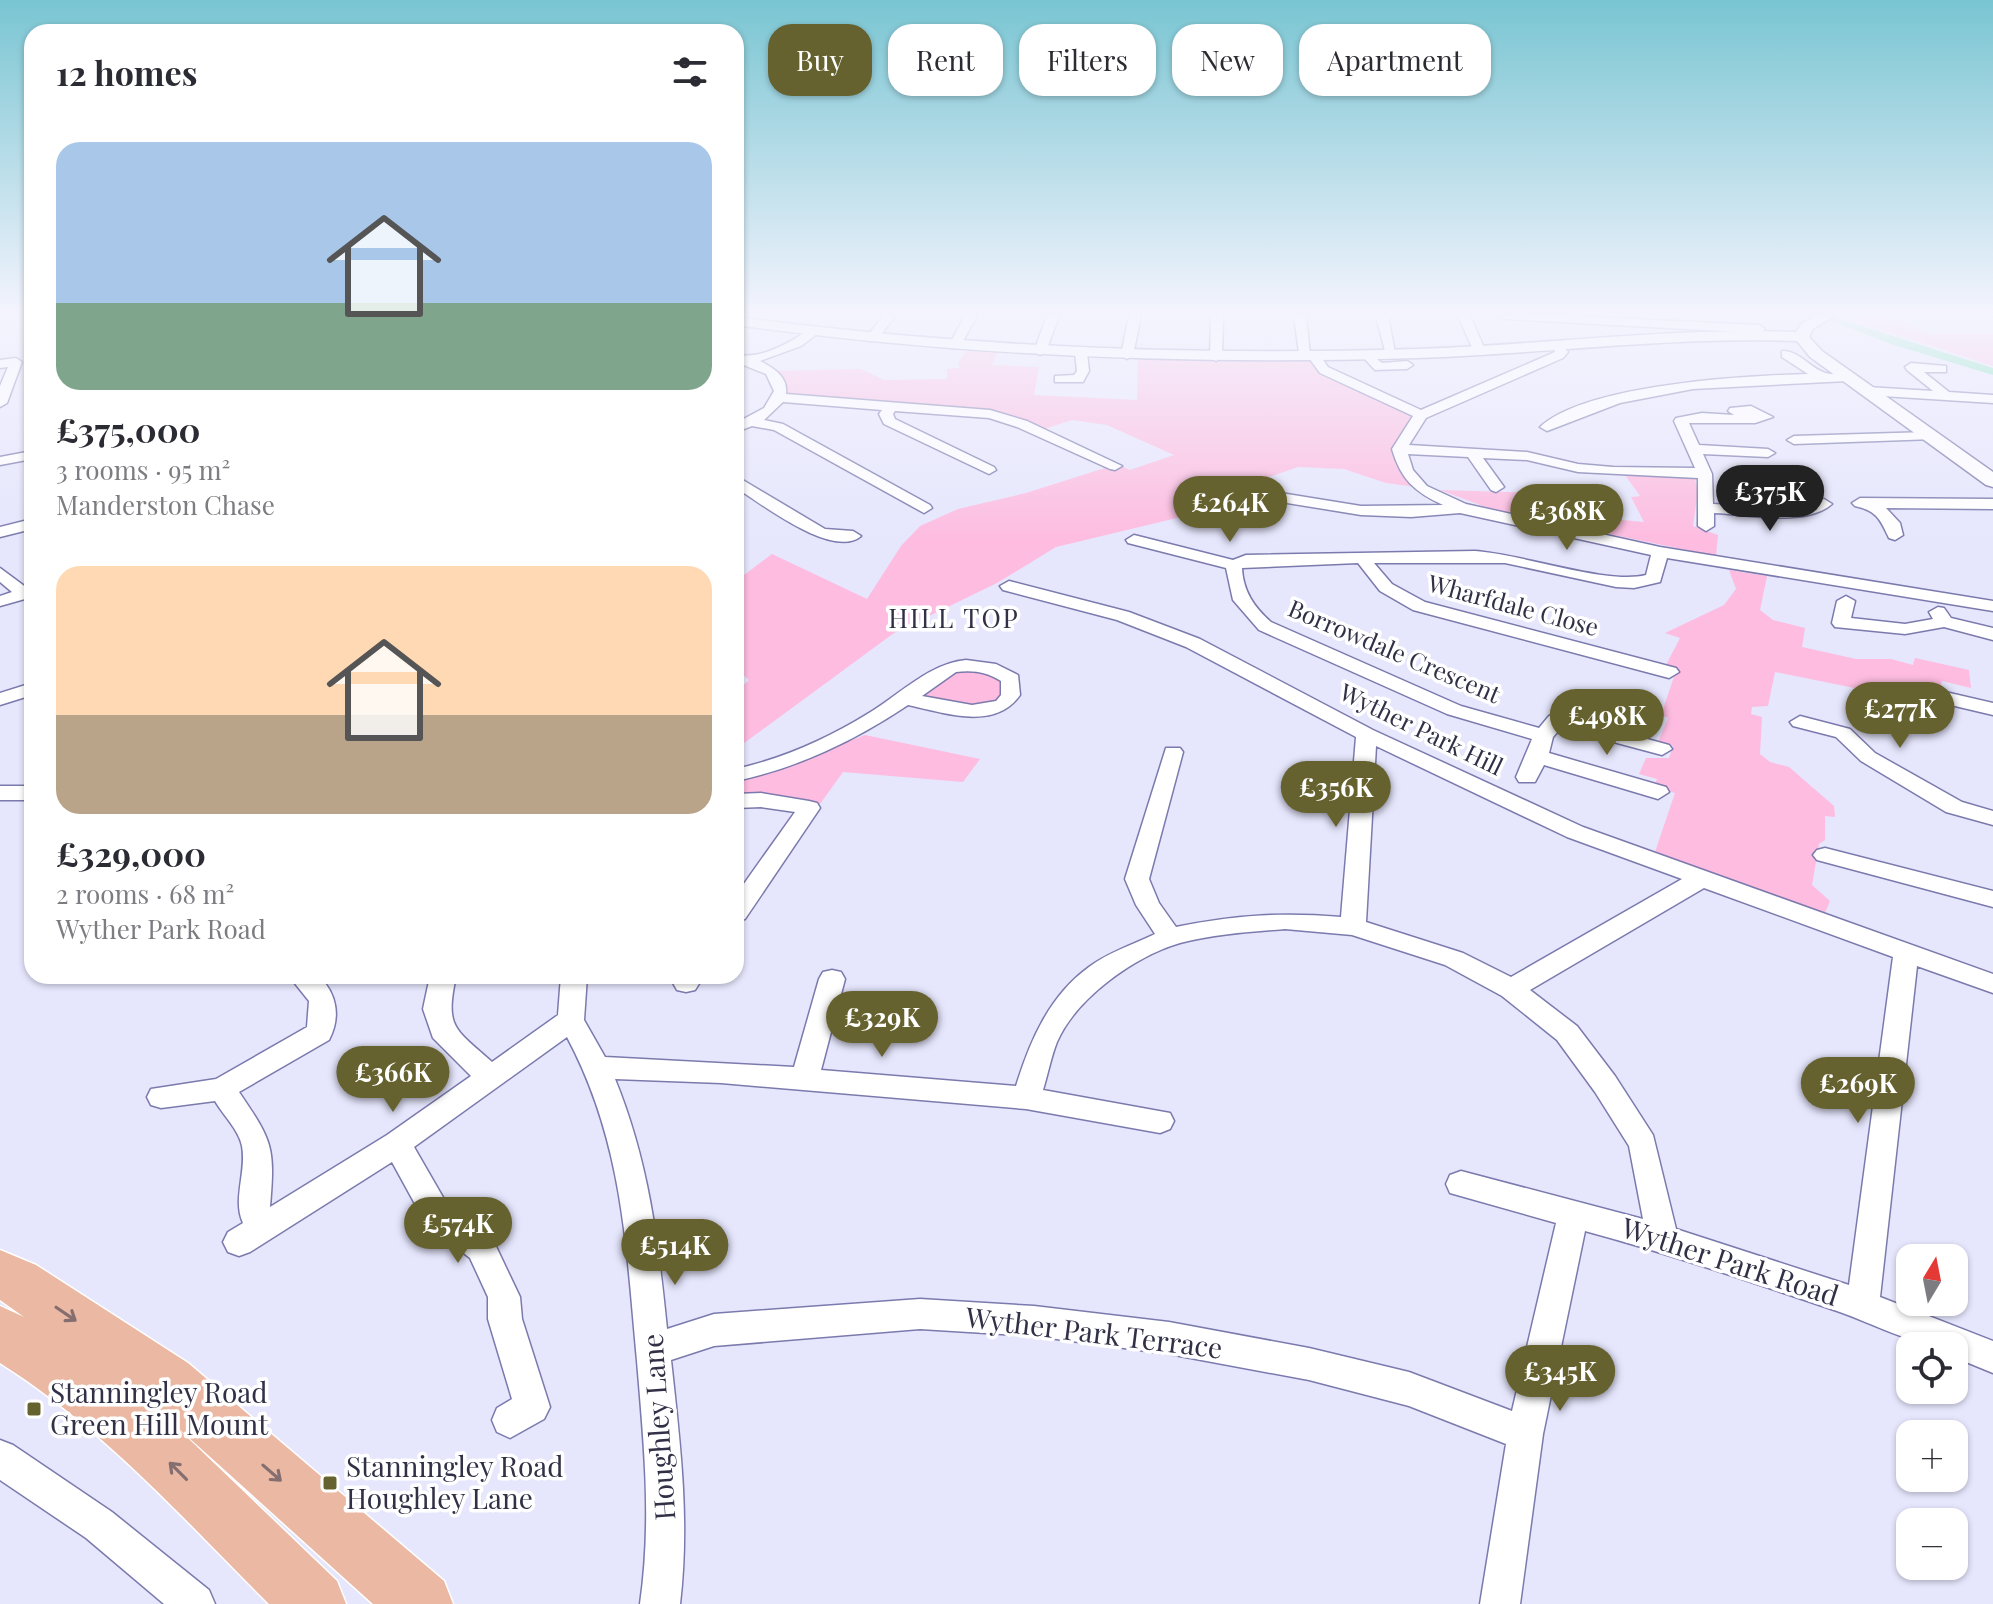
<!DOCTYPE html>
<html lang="en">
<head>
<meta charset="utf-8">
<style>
  :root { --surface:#fff; --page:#f2f2f3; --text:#2b2b33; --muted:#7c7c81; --accent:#66622f }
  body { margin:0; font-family:"Playfair Display",serif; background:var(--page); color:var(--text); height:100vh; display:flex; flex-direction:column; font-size:30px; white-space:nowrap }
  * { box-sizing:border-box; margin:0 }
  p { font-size:26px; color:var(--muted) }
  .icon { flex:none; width:44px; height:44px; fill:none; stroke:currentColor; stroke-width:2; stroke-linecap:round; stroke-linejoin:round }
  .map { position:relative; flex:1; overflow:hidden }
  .side { position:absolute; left:24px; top:24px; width:720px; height:960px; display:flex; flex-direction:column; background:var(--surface); border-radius:24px; box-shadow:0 2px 6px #0004 }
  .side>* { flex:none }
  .top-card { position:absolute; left:768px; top:24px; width:760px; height:72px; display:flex; gap:16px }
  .needle { width:52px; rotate:10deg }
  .fabs { position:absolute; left:1896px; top:1244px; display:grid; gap:16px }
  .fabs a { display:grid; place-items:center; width:72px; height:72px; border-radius:16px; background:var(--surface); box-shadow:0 2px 6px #0004; font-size:40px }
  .price { position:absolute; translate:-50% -68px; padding:0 18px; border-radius:28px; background:var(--accent); color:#fff; font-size:26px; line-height:52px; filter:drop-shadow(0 2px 4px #0008) }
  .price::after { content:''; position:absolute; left:50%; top:48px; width:24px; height:18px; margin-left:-12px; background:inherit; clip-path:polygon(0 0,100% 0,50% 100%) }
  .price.selected { background:#222; color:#fff }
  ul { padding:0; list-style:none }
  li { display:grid; align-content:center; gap:16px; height:424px; padding:0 32px }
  li span { display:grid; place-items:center; height:248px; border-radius:24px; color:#555 }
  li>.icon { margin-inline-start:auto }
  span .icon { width:144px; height:144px; fill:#fffc; stroke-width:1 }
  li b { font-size:34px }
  h2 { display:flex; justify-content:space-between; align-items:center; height:96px; padding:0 32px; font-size:34px }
  .pill { padding:0 28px; border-radius:24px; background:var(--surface); box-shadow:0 2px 6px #0004; font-size:28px; line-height:72px }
  .pill.selected { background:var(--accent); color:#fff }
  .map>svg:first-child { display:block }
  .green { fill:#fdbce0 }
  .water { fill:#73dfb2 }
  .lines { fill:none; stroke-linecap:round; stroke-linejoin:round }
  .minor-casing { stroke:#7b7aad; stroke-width:3 }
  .tertiary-casing { stroke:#7b7aad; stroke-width:3 }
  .primary-casing { stroke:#fff; stroke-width:3 }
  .minor { fill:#fff; fill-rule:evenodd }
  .tertiary { fill:#fff; fill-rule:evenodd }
  .primary { fill:#ebb9a3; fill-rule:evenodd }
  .oneway { stroke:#856e70 }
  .poi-dot { fill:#66622f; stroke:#fff; stroke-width:3 }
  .labels { text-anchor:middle; stroke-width:7; stroke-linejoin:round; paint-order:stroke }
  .street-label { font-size:24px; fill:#313046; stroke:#fff }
  .neighbourhood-label { font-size:26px; letter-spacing:2px; fill:#313046; stroke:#fff }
  .near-street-label { font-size:28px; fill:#313046; stroke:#fff }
  .near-poi-label { font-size:28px; fill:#313046; stroke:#fff; text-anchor:start }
</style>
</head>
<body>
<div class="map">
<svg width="1993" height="1604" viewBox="0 0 1993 1604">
  <rect width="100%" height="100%" fill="#e6e6fd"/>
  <g class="green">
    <path d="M1840 316H1881L1930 334H1993V366Z"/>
    <path d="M969 347 1000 349 992 365 1039 367 1034 395 1137 400 1138 355 1311 360 1331 377 1417 419 1399 449 1416 487 1386 483 1344 469 1298 467 1240 487 1206 511 1056 547 997 583 894 633 736 749V692L749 680 736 669V581L772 554 867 599 901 546 920 526 958 509 1026 493 1108 467 1121 466 1130 470 1174 455 1107 425 1072 420 1038 431 1009 418 780 398 767 371 861 369 884 380 947 379V369L960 368 958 363Z"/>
    <path d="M1646 472 1695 479 1698 491 1693 526 1718 535 1716 556 1496 511 1440 490 1547 493 1542 507 1591 517 1644 522 1631 497 1640 496 1625 475Z"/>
    <path d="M1729 570 1767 576 1760 610 1773 620 1805 628 1802 647 1856 659H1891L1913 665 1915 658 1969 670 1971 688 1942 681 1939 692 1911 686 1909 729 1877 707 1874 692 1775 672 1768 706 1752 707 1751 714 1762 717 1760 754 1770 762 1789 767 1834 806 1835 817 1825 816V840L1819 844 1812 885 1830 901 1825 913 1655 852 1675 793 1654 787 1657 779 1639 774 1646 758H1669L1673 746 1658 742 1668 718 1661 715 1677 668 1666 665 1680 638 1665 633 1724 605 1736 589Z"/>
    <path d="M964 664 1011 679 992 711 906 699Z"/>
    <path d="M865 735 980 759 963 782 843 772 820 804 770 794 736 796V780L762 775Z"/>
  </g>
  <path class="water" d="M1819 316 1843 320 1993 368V375L1894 345Z"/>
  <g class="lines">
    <defs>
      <g id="minor">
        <path d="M883 316H895L876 341H868L866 338Z"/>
        <path d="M965 316H977L959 348H951L949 345Z"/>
        <path d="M1047 316H1059L1046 351 1040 355 1034 351Z"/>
        <path d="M1129 316H1141L1133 355 1127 359 1121 355Z"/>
        <path d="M1211 316H1223L1222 357 1216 361 1210 357Z"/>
        <path d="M1294 316H1306L1310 355 1319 354 1328 367 1421 410 1555 352 1553 344H1561L1568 352 1563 358 1426 418 1409 445 1527 452 1578 464 1613 467 1695 468 1674 421 1676 418 1702 413 1734 415 1728 411 1730 408 1751 406 1773 417 1755 423H1689L1699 445 1768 449 1775 453 1768 457 1703 454 1712 474 1713 504 1781 508 1824 499 1832 504C1806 527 1746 514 1714 513V526L1706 531 1698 526V478L1578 472 1527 460 1483 458 1504 487 1496 492 1491 490 1468 457 1408 454 1413 470 1427 486 1466 504 1660 547 1993 601V611L1667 558 1660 582 1634 588 1616 587 1505 563H1374L1392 584 1425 602 1676 668 1679 672 1669 678 1413 610 1380 591 1358 563 1242 568C1243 591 1254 607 1271 622L1461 706 1539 728 1549 716 1556 714 1669 745 1672 749 1662 755 1561 728 1553 737 1549 753 1666 787 1669 792 1658 799 1544 765 1535 782H1519L1516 777 1532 739 1447 714 1259 630 1233 600 1226 568 1128 543 1126 540 1134 535 1233 560 1246 555 1475 551C1522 554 1606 585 1646 575L1651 555 1460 513 1411 517 1361 515 1257 498V492L1262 490 1361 506 1443 505C1415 492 1401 480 1392 449L1413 416 1320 373 1309 358 1300 360Z"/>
        <path d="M1376 316H1388L1396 358 1386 355Z"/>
        <path d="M1458 316H1470L1486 352 1484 355 1474 352Z"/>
        <path d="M1499 316H1572L1759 325 1765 329 1759 333 1505 319Z"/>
        <path d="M811 328 821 331 801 346 760 361C775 369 788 377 786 394L990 410 1027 421 1122 466 1115 470 1110 469 1017 427 989 418 895 411 893 414 895 419 994 467 996 470 989 474 884 424 879 414 882 410 783 402 764 420 783 424 930 505 932 508 924 513 774 430 752 426 736 432V423L764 408 774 391 766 374 736 362V354C760 361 791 342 811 328Z"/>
        <path d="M1081 349 1087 353 1089 371 1083 382H1055V376L1074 375 1077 371 1075 353Z"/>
        <path d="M1782 351C1798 350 1808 366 1823 372 1833 377 1845 370 1854 377L1848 381 1693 389 1620 403 1547 431 1540 427C1587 384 1745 376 1808 374L1782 357Z"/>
        <path d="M1368 352 1382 363 1407 361 1413 365 1407 369 1375 370 1362 356Z"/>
        <path d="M16 358 22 362 7 403 0 407V386L8 367 0 368V360Z"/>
        <path d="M1911 363 1946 366V372H1924L1949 392 1993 395V403L1867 395 1860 391 1867 387 1933 391 1907 370 1905 367Z"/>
        <path d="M1929 432 1934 433V439L1794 444 1787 440 1794 436Z"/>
        <path d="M32 451V459L0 465V457Z"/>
        <path d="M736 476 825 529 853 531 861 536C833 560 761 503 736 488Z"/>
        <path d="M1860 498 1993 499V509L1886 508 1900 523 1903 535 1895 540 1889 538C1880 519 1877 511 1855 506L1852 503Z"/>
        <path d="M32 519V529L0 537V527Z"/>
        <path d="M0 568 27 588 32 587V597L0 606V596L12 592 0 582Z"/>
        <path d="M1009 581 1129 612 1200 639 1373 730 1583 827 1993 974V993L1917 966 1880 1297 1993 1341V1373L1954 1357V1346C1910 1346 1878 1325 1837 1311 1754 1283 1670 1254 1585 1231L1543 1434 1520 1604H1480L1506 1444 1409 1406 1309 1380 1169 1354 1034 1336 920 1329 714 1346 671 1360C680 1442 690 1521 680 1604H640C652 1521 644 1445 637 1361 626 1245 623 1142 567 1037L414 1147 448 1206 492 1238 520 1297 522 1319 550 1407 544 1419 510 1438 497 1432 492 1420 497 1408 512 1399 488 1319V1297L470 1258 426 1224 392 1162 250 1252 239 1256 228 1252 223 1242 228 1232 243 1223C232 1200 247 1171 242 1146 239 1130 223 1115 215 1101L161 1108 151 1105 147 1097 151 1089 216 1079 307 1027 309 1001 289 976H319C337 994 341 1017 329 1040L239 1092C273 1142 275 1147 270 1207L387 1135 471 1076 433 1038 423 1009 430 976H456C445 1028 454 1028 492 1062L558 1015 561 976H587L584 1020 605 1057 794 1067 819 979 823 972 832 970 841 972 845 979 821 1070 1016 1086C1030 1041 1049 996 1089 967 1107 953 1134 944 1155 934L1136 905 1125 879 1166 748H1180L1183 752 1149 879 1159 903 1176 927C1234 915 1282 912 1341 917L1356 737 1186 647 1117 620 1003 590 1000 586ZM1376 746 1567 837 1682 879 1511 977 1463 953 1366 922ZM1704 888 1893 957 1849 1285 1676 1229 1653 1135 1615 1076 1577 1026 1530 990ZM1285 929 1352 935 1445 965 1502 996 1557 1040 1595 1092 1629 1146 1643 1219 1461 1171 1450 1175 1446 1184 1450 1193 1556 1223 1512 1411 1409 1372 1309 1348 1169 1322 1034 1306 920 1299 714 1314 667 1329C658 1241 649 1162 615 1079L721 1083 1026 1109 1160 1133 1170 1129 1174 1121 1170 1113 1043 1090C1048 1074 1051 1057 1057 1042 1076 998 1135 956 1180 943 1215 934 1250 932 1285 929Z"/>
        <path d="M1846 596 1855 601 1851 618 1905 624 1933 619 1929 612 1938 607 1944 608 1951 618 1993 628V640L1944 627 1905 634 1835 627 1832 623 1837 601Z"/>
        <path d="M966 660 996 664 1018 675 1020 695C995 731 945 713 908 705 854 741 800 767 736 781V769C784 758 827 739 869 713 899 695 930 663 966 660ZM956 672C974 670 986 672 1001 681V695L996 701 972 705 922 696Z"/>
        <path d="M32 683V695L0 705V693Z"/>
        <path d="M1928 688 1993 703V715L1921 698 1918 694Z"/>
        <path d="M1800 716 1850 729 1875 753 1962 802 1993 811V825L1946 812 1861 761 1836 737 1793 726 1790 722Z"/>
        <rect x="0" y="786" width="32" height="14"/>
        <path d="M761 793 809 801 817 803 820 808 745 919 736 921V895L795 812 761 807 736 808V794Z"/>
        <path d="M1825 848 1993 891V907L1817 860 1813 855 1817 850Z"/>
        <path d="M677 976H704L695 990 686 992 677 990 673 983Z"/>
        <path d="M0 1440 13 1445 112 1512 209 1590 215 1604H164L86 1538 0 1480Z"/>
      </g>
      <path id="tertiary" d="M1816 316H1834L1813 329 1809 337 1822 351 1993 472V487L1986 485 1810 357 1797 341C1669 336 1544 354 1417 358 1188 365 962 356 736 325V317C962 347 1188 356 1416 349 1543 345 1669 327 1796 332L1802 323Z"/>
      <path id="primary" d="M0 1250 36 1265 188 1363 444 1581 453 1604H373L167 1418 337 1581 346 1604H269C183 1518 103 1428 0 1363V1306L24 1317 0 1300Z"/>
    </defs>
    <use href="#minor" class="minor-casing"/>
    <use href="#tertiary" class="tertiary-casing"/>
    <use href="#primary" class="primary-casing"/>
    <use href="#minor" class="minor"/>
    <use href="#tertiary" class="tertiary"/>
    <use href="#primary" class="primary"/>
  </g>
  <defs><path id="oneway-shaft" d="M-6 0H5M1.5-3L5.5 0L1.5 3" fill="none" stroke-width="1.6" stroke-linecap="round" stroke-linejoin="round" transform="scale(2)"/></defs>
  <g class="oneway">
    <use href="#oneway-shaft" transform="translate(66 1314) rotate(34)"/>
    <use href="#oneway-shaft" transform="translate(178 1471) rotate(-135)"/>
    <use href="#oneway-shaft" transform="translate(272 1473) rotate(41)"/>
  </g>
  <linearGradient id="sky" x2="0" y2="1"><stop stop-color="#79c5d2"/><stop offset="0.58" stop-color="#f4f4fe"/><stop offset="1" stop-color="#f4f4fe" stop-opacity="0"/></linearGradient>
  <rect width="1993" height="541" fill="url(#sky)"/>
  <g class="poi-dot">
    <rect x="26" y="1401" width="16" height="16" rx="4"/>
    <rect x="322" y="1475" width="16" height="16" rx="4"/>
  </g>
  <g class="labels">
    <g class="street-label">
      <text transform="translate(1513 606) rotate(15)" y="8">Wharfdale Close</text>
      <text transform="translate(1394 652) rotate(23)" y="8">Borrowdale Crescent</text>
      <text transform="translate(1421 730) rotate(26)" y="8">Wyther Park Hill</text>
    </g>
    <g class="neighbourhood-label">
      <text x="954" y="628">HILL TOP</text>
    </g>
    <g class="near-street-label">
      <text transform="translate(1730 1262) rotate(18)" y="10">Wyther Park Road</text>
      <text transform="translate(1094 1333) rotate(7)" y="10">Wyther Park Terrace</text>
      <text transform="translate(659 1427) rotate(-94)" y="10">Houghley Lane</text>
    </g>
    <g class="near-poi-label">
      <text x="50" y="1403">Stanningley Road<tspan x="50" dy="32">Green Hill Mount</tspan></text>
      <text x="346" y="1477">Stanningley Road<tspan x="346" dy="32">Houghley Lane</tspan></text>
    </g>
  </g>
</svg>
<div class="fabs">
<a><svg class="needle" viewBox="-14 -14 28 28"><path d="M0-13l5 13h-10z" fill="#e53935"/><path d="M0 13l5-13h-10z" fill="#7c7c81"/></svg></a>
<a><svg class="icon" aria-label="locate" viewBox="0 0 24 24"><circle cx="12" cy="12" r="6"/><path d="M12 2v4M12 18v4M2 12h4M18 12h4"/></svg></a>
<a>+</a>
<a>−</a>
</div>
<b class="price selected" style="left:1770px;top:533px">£375K</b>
<b class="price" style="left:1230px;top:544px">£264K</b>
<b class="price" style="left:1567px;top:552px">£368K</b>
<b class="price" style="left:1900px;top:750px">£277K</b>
<b class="price" style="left:1607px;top:757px">£498K</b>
<b class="price" style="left:1336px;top:829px">£356K</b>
<b class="price" style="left:882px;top:1059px">£329K</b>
<b class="price" style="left:393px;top:1114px">£366K</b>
<b class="price" style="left:1858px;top:1125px">£269K</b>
<b class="price" style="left:458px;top:1265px">£574K</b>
<b class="price" style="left:675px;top:1287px">£514K</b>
<b class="price" style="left:1560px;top:1413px">£345K</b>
<div class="top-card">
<a class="pill selected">Buy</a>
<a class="pill">Rent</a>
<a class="pill">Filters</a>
<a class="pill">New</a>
<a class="pill">Apartment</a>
</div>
<section class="side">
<h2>12 homes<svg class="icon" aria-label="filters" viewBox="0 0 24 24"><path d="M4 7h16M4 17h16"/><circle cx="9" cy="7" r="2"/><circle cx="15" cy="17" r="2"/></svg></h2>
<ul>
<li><span style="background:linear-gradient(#a9c7e8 65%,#7fa58c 0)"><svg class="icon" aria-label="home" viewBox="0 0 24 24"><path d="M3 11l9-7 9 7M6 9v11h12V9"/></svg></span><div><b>£375,000</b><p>3 rooms · 95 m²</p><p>Manderston Chase</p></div></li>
<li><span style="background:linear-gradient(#ffd9b3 60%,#b9a48a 0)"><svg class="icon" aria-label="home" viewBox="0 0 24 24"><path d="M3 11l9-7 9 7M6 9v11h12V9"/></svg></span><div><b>£329,000</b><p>2 rooms · 68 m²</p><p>Wyther Park Road</p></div></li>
</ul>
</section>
</div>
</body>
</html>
